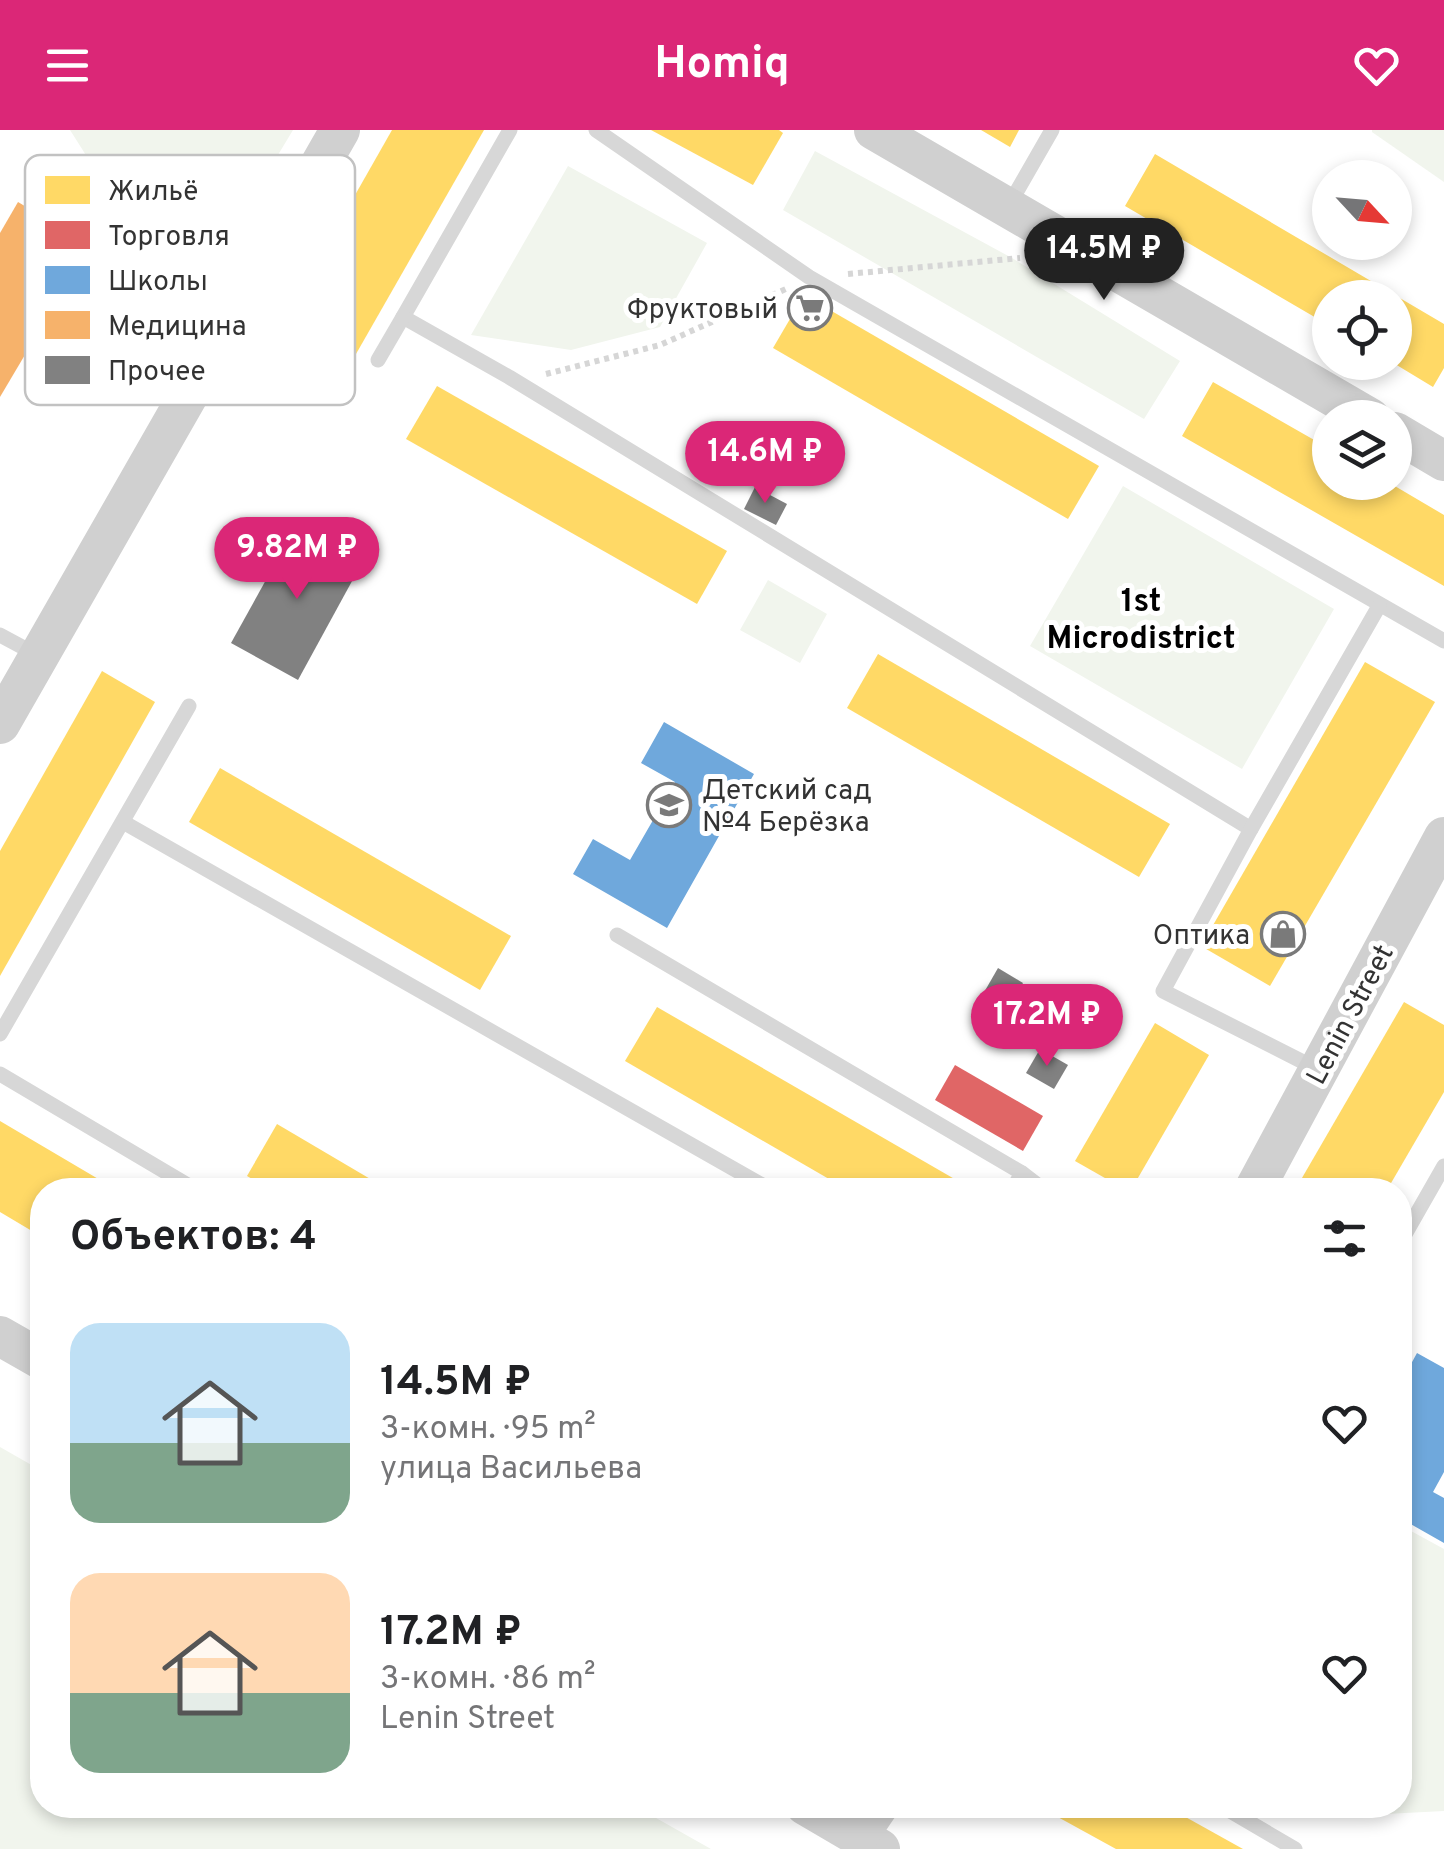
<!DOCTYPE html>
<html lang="ru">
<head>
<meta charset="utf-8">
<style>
  :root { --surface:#fff; --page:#f6f6f6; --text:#202124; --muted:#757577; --accent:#db2777 }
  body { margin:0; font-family:Overpass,sans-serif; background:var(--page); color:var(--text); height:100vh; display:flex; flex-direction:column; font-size:38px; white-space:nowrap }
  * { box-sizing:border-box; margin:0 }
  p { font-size:32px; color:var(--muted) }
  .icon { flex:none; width:55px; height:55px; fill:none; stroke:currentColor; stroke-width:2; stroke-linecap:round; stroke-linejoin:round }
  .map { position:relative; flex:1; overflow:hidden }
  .side { position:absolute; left:30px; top:1048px; width:1382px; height:640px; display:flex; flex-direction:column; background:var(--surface); border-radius:40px; box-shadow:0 5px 15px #0003 }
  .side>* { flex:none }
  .needle { width:65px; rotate:116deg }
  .tools { position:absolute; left:1312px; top:30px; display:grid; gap:20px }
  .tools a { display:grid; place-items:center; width:100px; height:100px; border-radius:50%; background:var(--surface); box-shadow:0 5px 15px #0003; font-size:50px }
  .price { position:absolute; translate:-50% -85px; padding:0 22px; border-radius:35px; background:var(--accent); color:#fff; font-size:32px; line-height:65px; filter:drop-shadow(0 2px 5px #0008) }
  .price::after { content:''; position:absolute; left:50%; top:60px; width:30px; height:22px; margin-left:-15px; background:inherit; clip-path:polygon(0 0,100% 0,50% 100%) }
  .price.selected { background:#222; color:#fff }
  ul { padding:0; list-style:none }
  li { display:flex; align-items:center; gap:30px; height:250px; padding:0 40px }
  li span { display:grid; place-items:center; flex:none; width:280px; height:200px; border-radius:30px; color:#555 }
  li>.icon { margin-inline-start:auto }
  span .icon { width:120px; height:120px; fill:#fffc; stroke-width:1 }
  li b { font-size:42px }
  h2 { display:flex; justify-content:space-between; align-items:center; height:120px; padding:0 40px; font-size:42px }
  header { display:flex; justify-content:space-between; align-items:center; height:130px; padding:0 40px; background:var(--accent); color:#fff; font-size:45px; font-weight:700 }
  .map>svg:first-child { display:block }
  .green { fill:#f1f5ed }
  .homes { fill:#ffd966 }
  .shops { fill:#e06666 }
  .schools { fill:#6fa8dc }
  .health { fill:#f6b26b }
  .building { fill:#818181 }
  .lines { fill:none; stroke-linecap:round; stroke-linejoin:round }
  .path { stroke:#d6d6d6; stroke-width:6; stroke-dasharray:5 5; stroke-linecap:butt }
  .lane { stroke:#d7d7d7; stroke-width:15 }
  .secondary { stroke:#d0d0d0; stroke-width:40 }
  .labels { text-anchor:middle; stroke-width:10; stroke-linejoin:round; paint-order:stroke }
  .poi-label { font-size:28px; fill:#333; stroke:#fff; text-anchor:end }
  .street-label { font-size:28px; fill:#333; stroke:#fff }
  .quarter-label { font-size:32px; font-weight:bold; fill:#000; stroke:#fff }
  .key { fill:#fff; stroke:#c2c2c2; stroke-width:2.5 }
  .key-label { font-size:28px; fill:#333 }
</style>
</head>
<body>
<header><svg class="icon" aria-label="menu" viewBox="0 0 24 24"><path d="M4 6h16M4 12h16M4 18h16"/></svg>Homiq<svg class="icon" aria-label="heart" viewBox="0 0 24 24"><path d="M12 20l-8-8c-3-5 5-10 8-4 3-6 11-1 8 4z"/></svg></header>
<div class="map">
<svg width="1444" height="1719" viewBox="0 0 1444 1719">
  <rect width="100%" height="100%" fill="#fff"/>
  <g class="green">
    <path d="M70 0H293L217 126 115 71Z"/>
    <path d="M1372 0H1444V52L1372 2Z"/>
    <path d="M815 21 1012 128 1180 231 1144 289 783 80Z"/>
    <path d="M568 36 707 113 660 197 571 220 471 205Z"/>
    <path d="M1123 356 1334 479 1242 639 1030 516Z"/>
    <path d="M768 450 827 484 800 533 740 500Z"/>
    <path d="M0 1317 42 1341V1675H633L711 1719H0Z"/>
    <path d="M1400 1395 1444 1419V1681L1347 1686 1328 1675H1400Z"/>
  </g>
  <g class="homes">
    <path d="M392 0H484L328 273 259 234Z"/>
    <path d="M651 0H779L783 3 753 55Z"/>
    <path d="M981 0H1019L1010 17Z"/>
    <path d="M1155 24 1444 194V238L1433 257 1395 234V168H1330V196L1125 76Z"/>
    <path d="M804 165 1099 336 1068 389 773 218Z"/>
    <path d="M1213 252 1330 319V352H1388L1444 385V456L1182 306Z"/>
    <path d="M437 256 727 421 697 474 406 309Z"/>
    <path d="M878 524 1170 694 1139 747 847 578Z"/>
    <path d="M1365 532 1435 572 1270 856 1201 816Z"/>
    <path d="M102 541 155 572 0 846V721Z"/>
    <path d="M220 638 511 806 480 860 189 692Z"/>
    <path d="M1404 872 1444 895V962L1387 1060H1295Z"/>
    <path d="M657 877 958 1051 953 1060H848L625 931Z"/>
    <path d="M1155 893 1209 925 1131 1060H1126L1075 1031Z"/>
    <path d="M0 991 117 1060H42V1107L0 1082Z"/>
    <path d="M277 994 389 1060H271L247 1046Z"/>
    <path d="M1036 1675H1164L1243 1719H1116Z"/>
  </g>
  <path class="shops" d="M955 935 1043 986 1023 1021 935 970Z"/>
  <g class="schools">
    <path d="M664 592 754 644 667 798 573 744 593 709 630 730 675 652 641 633Z"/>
    <path d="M1417 1223 1444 1238V1342L1433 1362 1444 1368V1413L1400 1388V1275L1408 1261 1400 1254Z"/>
  </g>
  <path class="health" d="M18 72 90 115 0 267V103Z"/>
  <g class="building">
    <path d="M755 357 787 374 776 395 744 379Z"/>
    <path d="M297 394 363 431 298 550 231 513Z"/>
    <path d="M998 838 1023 853 996 899 971 885Z"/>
    <path d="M1040 919 1068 935 1054 959 1026 943Z"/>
  </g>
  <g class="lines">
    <g class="path">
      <path d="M848 144 1020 128"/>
      <path d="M546 244 660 215 788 158"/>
    </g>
    <g class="lane">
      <path d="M510 0 403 187 509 247 1251 699"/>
      <path d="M596 0 809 147 1444 511"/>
      <path d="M1009 75 1052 0"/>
      <path d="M378 230 403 187"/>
      <path d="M0 505 39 526"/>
      <path d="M123 692 771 1060"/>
      <path d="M617 805 1022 1043"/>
      <path d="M0 904 189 576"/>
      <path d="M1315 938 1163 861 1251 699 1379 476"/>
      <path d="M0 944 196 1060"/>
      <path d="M1012 1060 1022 1043 1044 1060"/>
      <path d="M1400 1113 1444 1036"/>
      <path d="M1220 1675 1295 1719"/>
    </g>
    <g class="secondary">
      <path d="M874 0 1370 288"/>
      <path d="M1395 302 1444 331"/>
      <path d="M0 594 340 0"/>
      <path d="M1254 1060 1444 707"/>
      <path d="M0 1206 42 1230"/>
      <path d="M805 1675 880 1719"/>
      <path d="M858 1706 879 1675"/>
    </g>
  </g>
  <defs>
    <symbol id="supermarket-ring" viewBox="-11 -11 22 22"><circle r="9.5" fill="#fff" stroke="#7a7a7a" stroke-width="1.5"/><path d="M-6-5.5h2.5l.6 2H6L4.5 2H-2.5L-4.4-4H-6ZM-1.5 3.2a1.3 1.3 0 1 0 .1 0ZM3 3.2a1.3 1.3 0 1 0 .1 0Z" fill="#7a7a7a"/></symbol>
    <symbol id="school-ring" viewBox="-11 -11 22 22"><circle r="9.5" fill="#fff" stroke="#7a7a7a" stroke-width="1.5"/><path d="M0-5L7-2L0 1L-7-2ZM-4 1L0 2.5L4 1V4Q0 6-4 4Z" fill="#7a7a7a"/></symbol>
    <symbol id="shop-ring" viewBox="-11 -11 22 22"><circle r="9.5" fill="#fff" stroke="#7a7a7a" stroke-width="1.5"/><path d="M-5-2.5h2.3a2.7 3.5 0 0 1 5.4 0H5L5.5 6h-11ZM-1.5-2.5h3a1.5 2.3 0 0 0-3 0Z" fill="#7a7a7a"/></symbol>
  </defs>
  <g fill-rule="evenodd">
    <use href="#supermarket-ring" x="785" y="153" width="50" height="50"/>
    <use href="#school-ring" x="644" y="650" width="50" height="50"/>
    <use href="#shop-ring" x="1258" y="779" width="50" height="50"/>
  </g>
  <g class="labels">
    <g class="poi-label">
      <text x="778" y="188">Фруктовый</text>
      <text x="702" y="669" text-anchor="start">Детский сад<tspan x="702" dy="32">№4 Берёзка</tspan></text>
      <text x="1250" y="814">Оптика</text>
    </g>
    <g class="street-label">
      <text transform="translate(1349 884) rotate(-62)" y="10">Lenin Street</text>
    </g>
    <g class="quarter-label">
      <text x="1141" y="481">1st<tspan x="1141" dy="37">Microdistrict</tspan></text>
    </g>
  </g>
  <rect x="25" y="25" width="330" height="250" rx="15" class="key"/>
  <rect x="45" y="46" width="45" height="28" fill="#ffd966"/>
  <rect x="45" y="91" width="45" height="28" fill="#e06666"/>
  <rect x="45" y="136" width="45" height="28" fill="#6fa8dc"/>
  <rect x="45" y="181" width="45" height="28" fill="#f6b26b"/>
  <rect x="45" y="226" width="45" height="28" fill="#818181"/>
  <g class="key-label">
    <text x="108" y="70">Жильё</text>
    <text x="108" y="115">Торговля</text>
    <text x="108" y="160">Школы</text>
    <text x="108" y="205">Медицина</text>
    <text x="108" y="250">Прочее</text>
  </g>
</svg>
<div class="tools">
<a><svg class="needle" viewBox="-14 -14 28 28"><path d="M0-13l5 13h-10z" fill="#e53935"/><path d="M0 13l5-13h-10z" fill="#757577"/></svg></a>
<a><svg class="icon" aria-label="locate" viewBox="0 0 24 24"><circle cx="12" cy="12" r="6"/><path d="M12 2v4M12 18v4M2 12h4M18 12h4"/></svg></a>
<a><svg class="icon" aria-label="layers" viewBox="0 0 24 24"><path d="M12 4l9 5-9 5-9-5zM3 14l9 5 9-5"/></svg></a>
</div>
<b class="price selected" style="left:1104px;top:173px">14.5M ₽</b>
<b class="price" style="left:765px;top:376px">14.6M ₽</b>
<b class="price" style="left:297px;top:472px">9.82M ₽</b>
<b class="price" style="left:1047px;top:939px">17.2M ₽</b>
<section class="side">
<h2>Объектов: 4<svg class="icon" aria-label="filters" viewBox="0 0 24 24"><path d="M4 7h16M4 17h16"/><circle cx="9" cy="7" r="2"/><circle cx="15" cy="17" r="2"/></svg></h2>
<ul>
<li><span style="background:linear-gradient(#bfe0f5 60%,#7fa58c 0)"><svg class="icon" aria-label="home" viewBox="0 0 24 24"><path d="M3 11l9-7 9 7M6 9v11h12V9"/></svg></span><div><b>14.5M ₽</b><p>3-комн. · 95 m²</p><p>улица Васильева</p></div><svg class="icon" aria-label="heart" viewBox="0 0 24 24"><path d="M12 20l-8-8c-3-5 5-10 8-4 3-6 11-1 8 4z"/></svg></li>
<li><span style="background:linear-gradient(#ffd9b3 60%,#7fa58c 0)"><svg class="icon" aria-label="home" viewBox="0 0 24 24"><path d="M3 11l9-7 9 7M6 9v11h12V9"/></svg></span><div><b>17.2M ₽</b><p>3-комн. · 86 m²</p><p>Lenin Street</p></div><svg class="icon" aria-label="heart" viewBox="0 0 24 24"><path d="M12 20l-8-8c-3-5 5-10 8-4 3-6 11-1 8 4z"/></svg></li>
</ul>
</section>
</div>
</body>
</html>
